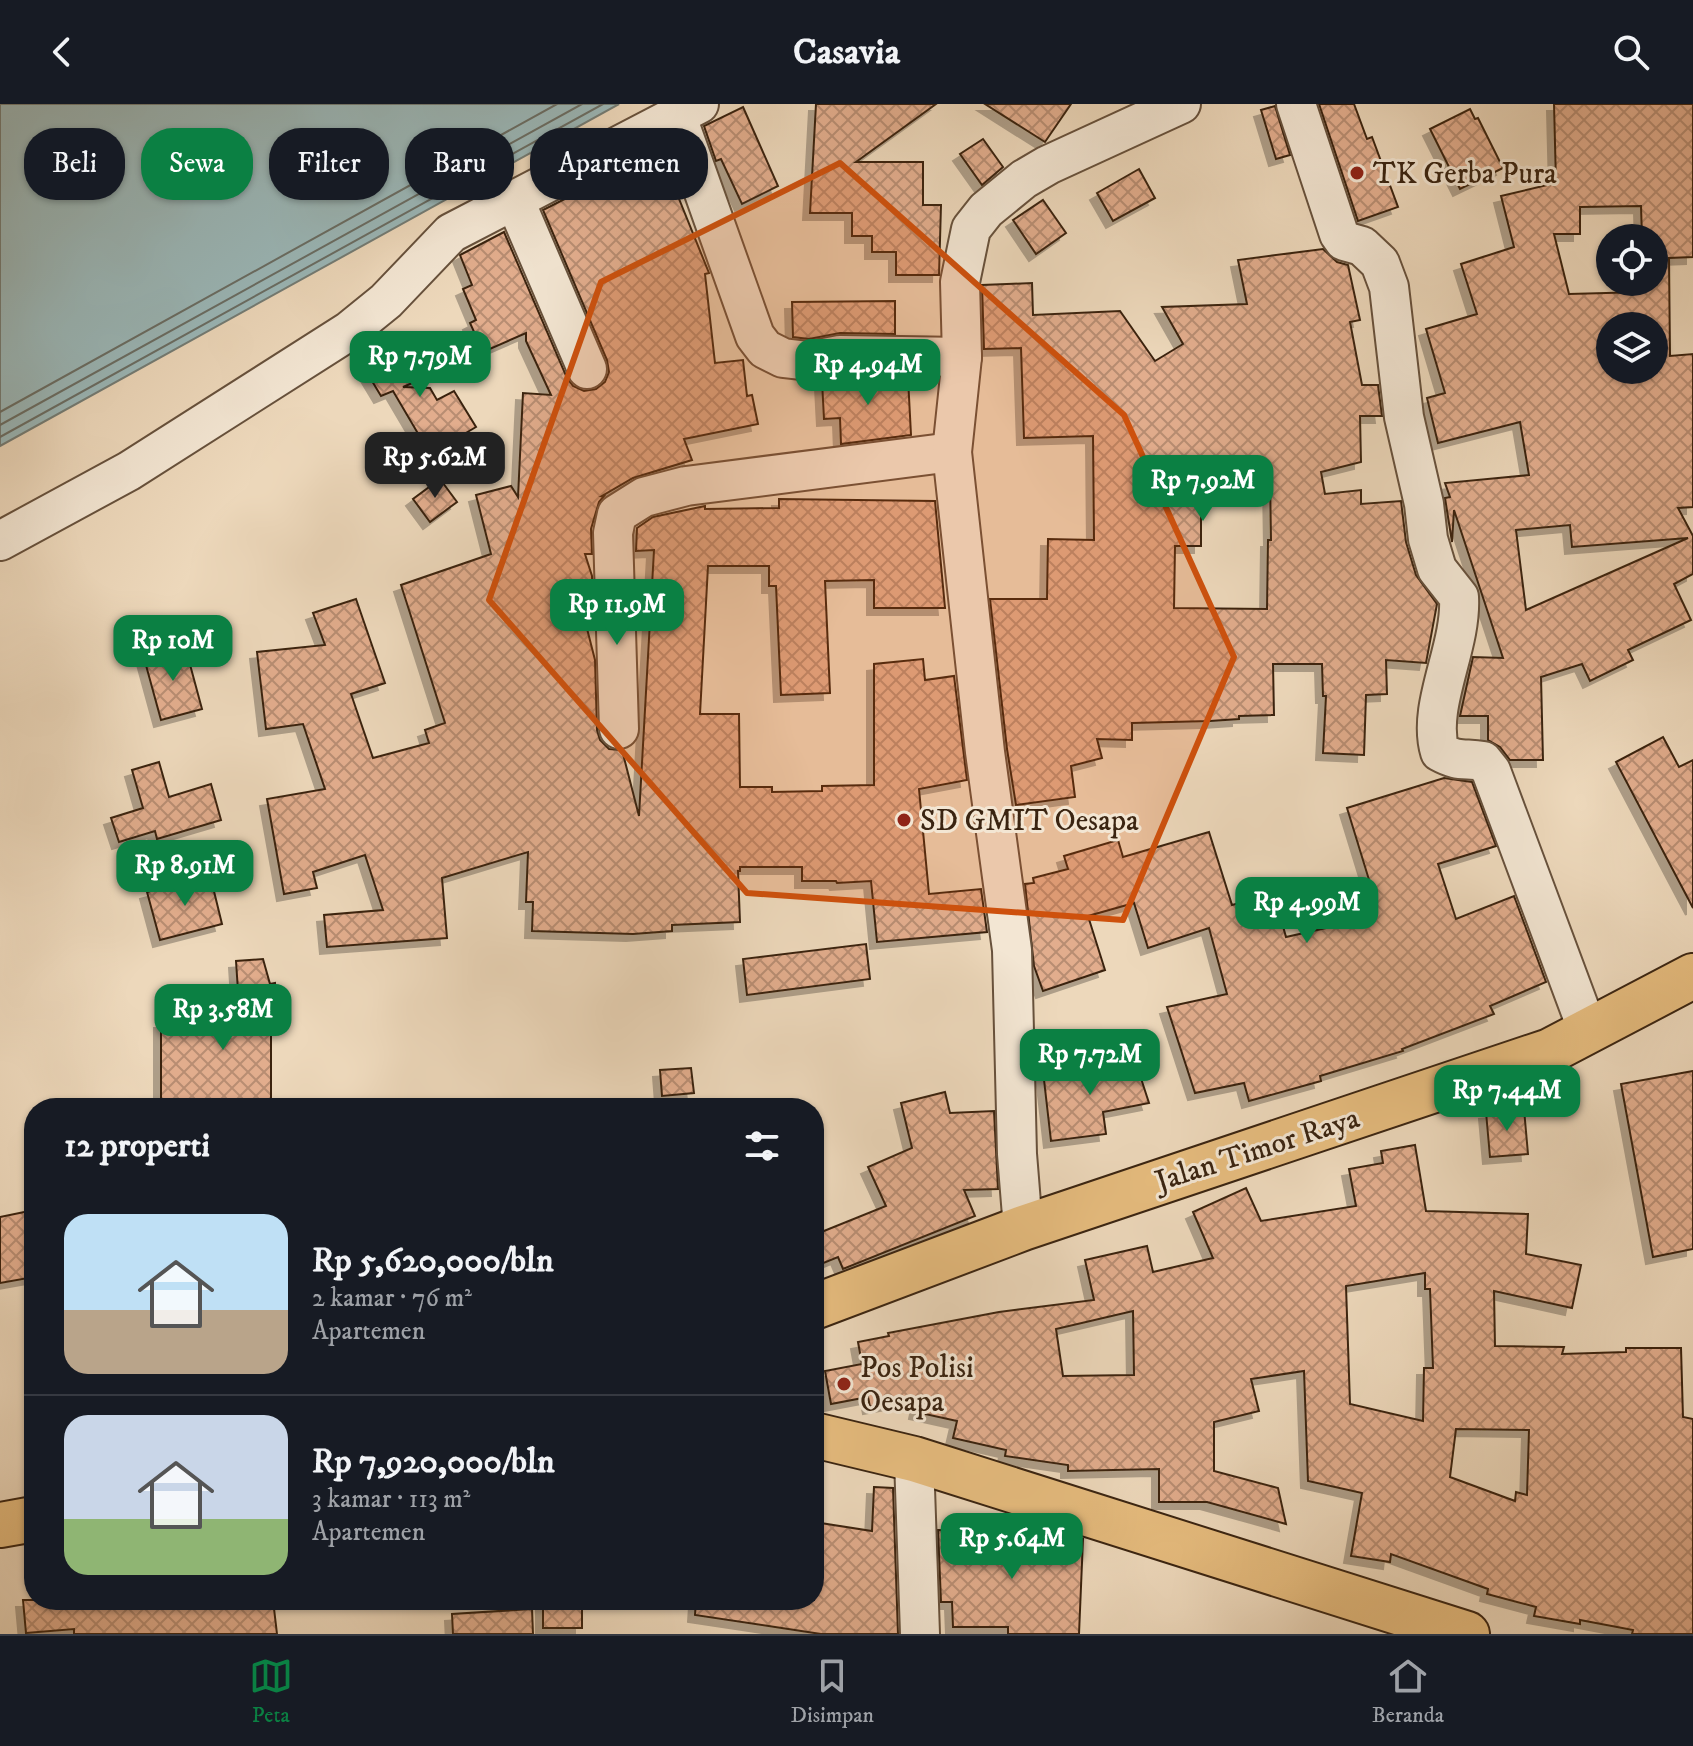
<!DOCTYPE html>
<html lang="id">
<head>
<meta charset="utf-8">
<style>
  :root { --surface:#171b24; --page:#20242c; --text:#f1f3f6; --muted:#9ea1a6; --line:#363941; --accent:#0b8043 }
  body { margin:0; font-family:"IM FELL DW Pica",serif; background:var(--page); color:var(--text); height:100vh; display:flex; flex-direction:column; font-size:30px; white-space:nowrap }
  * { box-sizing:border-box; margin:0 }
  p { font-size:26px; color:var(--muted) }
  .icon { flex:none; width:44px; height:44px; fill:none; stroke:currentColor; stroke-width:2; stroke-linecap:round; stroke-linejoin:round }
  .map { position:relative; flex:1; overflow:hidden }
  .side { position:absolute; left:24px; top:994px; width:800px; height:512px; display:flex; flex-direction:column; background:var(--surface); border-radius:32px; box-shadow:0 2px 6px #0004 }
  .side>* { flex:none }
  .banner { position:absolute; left:24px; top:24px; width:800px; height:72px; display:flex; gap:16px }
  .tools { position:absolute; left:1596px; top:120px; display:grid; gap:16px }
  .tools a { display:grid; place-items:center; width:72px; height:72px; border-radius:50%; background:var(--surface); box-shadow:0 2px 6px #0004; font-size:40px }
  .price { position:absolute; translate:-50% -68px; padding:0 18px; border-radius:16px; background:var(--accent); color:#fff; font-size:26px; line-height:52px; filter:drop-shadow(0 2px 4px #0008) }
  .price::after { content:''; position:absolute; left:50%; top:48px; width:24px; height:18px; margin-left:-12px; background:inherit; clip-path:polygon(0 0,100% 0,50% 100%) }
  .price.current { background:#222; color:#fff }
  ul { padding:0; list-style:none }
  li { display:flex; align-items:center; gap:24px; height:200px; padding:0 40px }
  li+li { border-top:2px solid var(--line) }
  li span { display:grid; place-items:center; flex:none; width:224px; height:160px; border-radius:24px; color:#555 }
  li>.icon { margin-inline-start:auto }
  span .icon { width:96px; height:96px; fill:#fffc; stroke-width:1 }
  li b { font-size:34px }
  h2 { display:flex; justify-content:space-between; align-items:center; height:96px; padding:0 40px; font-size:34px }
  .pill { padding:0 28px; border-radius:32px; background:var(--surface); box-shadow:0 2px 6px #0004; font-size:28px; line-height:72px }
  .pill.current { background:var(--accent); color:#fff }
  header { display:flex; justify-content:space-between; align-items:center; height:104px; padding:0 40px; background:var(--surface); font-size:36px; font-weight:700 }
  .tab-bar { display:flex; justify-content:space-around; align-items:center; height:112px; border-top:2px solid var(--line); background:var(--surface); font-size:22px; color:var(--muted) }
  .tab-bar a { display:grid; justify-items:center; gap:4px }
  .tab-bar .current { color:var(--accent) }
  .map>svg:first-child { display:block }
  .water { fill:#9bb8b9; stroke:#747d76; stroke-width:2 }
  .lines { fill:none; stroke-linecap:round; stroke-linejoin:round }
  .shore { stroke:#6a6e65; stroke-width:2 }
  .building { fill:url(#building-cross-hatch); stroke:#3a2411; stroke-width:2; fill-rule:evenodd; filter:url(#shadow) }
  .minor-casing { stroke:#67513c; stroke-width:42 }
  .major-casing { stroke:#3a2411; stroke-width:48 }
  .highway-casing { stroke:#3a2411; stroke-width:48 }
  .minor { stroke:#f3e6d3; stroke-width:38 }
  .major { stroke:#e6bc7e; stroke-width:44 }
  .highway { stroke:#e6bc7e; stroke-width:44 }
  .marked { fill:#ce510d; fill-opacity:0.2; stroke:#ce510d; stroke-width:6; stroke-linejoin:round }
  .poi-dot { fill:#8f2418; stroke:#f3e6d3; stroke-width:3 }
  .labels { text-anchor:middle; stroke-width:6; stroke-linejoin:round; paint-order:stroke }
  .poi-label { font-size:30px; fill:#3a2411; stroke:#f3e6d3; text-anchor:start }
  .street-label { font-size:30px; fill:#3a2411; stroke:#f3e6d3 }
</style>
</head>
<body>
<header><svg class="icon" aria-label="back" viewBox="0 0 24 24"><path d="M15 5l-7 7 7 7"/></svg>Casavia<svg class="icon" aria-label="search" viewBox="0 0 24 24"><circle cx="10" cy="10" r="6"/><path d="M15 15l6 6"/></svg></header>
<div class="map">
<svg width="1693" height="1530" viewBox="0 0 1693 1530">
  <defs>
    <pattern id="building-cross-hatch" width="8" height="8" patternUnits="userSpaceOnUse" patternTransform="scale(2)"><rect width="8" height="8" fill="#e2ad8d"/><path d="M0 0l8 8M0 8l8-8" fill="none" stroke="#b88d72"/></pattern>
    <filter id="shadow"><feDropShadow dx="-7" dy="7" stdDeviation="0" flood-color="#0004"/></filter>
  </defs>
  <rect width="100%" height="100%" fill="#edd8bb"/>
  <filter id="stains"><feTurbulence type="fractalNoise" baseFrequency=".0025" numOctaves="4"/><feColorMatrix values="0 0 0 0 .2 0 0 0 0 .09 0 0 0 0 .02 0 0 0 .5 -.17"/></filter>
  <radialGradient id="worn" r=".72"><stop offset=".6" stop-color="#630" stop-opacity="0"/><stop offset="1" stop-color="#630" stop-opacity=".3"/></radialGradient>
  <path class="water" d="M0 0H619L0 342Z"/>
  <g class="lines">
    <g class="shore">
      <path d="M0 308 557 0"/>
      <path d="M0 321 582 0"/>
      <path d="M0 333 603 0"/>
    </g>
  </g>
  <g class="building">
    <path d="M816 0H936L856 58H923V101H941L939 171H896V148H872V132H852V109H810Z"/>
    <path d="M985 0H1071L1045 38Z"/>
    <path d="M1319 0H1354L1367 35 1372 33 1398 103 1358 117Z"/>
    <path d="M1554 0H1693V153L1669 154 1670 252 1693 250V403L1678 404 1693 432V470L1674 480 1691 516 1628 546 1633 556 1590 577 1582 560 1541 573 1543 656H1510L1500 643 1488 636V612H1460L1473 553 1503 554 1454 406 1452 438 1445 394 1450 393 1445 379 1529 371 1520 318 1438 339 1427 294 1445 289 1426 225 1477 210 1461 160 1514 143 1501 92 1556 79ZM1641 102 1642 134H1654V178H1642L1643 188 1569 190 1554 130H1580V103ZM1610 222H1654V266H1610ZM1570 421 1572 443 1688 434 1526 506 1516 426Z"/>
    <path d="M1275 2 1290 51 1276 55 1261 6Z"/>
    <path d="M743 3 778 82 742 100 721 55 716 57 704 22Z"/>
    <path d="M1470 5 1475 15 1478 14 1503 64 1460 85 1430 25Z"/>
    <path d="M983 35 1003 63 982 81 960 50Z"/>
    <path d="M665 44 675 73 671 75 709 169 705 170 715 259 743 256 747 292 752 291 758 320 684 335 692 356 633 374 602 392H604L599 398 591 425 592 450H585L592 472 593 506 583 509 595 556 597 626 600 636 609 645 622 646 639 712 654 446 636 447 637 424 653 413 705 402V405L779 404V395L935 397 945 504H874V476L825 477 830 589 781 591 776 482H769V462H708L700 610H739L740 683H772V688L822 687V682L874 681V560L923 555 925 576 954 572 967 676 919 685 929 790 981 785 987 828 877 838 871 777 837 779 836 777H802V763H740V767H738L740 818 672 821V827L633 830 532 827 533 798H526L528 748 442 774 447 834 327 843 324 811 383 806 365 751 313 768 317 784 284 790 267 695 325 685 303 620 266 625 257 548 325 541 313 509 356 495 385 579 351 590 373 654 429 639 425 626 445 619 401 481 491 450 476 391 511 382 518 393 523 289 551 291 526 237V229L483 248 470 219 476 216 463 185 472 181 460 151 504 128 567 274 573 282 584 287 596 285 605 278 609 268 607 256 543 106Z"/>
    <path d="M1139 65 1155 94 1113 117 1097 89Z"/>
    <path d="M1043 96 1066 129 1036 150 1013 116Z"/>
    <path d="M1323 145 1337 158 1348 161 1360 216 1350 218 1362 281H1378L1382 312H1360L1361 358 1321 368 1325 390 1361 386V400L1401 397 1406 438 1416 471 1437 500 1426 559 1386 556 1387 590 1366 591 1364 651 1323 649 1326 592H1323L1322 560H1273L1274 611 1239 612V615L1210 617 1132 619V636L1097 635 1102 654 1071 662 1075 693 1016 701 1007 645 990 495H1047L1048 435 1094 436 1093 332 1024 334 1021 244 984 245 982 181 1032 179 1033 211 1120 207 1155 257 1183 240 1162 203 1247 200 1238 156ZM1270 374 1271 436H1268L1267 505 1174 504 1175 442H1201V375Z"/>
    <path d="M895 197V230L840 229 809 235 793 233 792 198Z"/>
    <path d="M403 238 424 274 403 283 430 284 437 296 454 287 476 323 430 350 393 287 381 292 363 262Z"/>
    <path d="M842 273 908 274 911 331 841 340 840 314 824 315 822 277Z"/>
    <path d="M440 375 457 398 430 418 413 395Z"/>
    <path d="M185 542 202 605 161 616 144 554Z"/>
    <path d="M1663 633 1679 663 1693 656V804L1616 658Z"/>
    <path d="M159 658 169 693 211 680 221 716 157 735 155 727 119 738 111 714 143 704 132 666Z"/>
    <path d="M1444 674 1472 678 1496 742 1438 760 1456 815 1514 792 1546 878 1490 902 1494 910 1402 945 1403 947 1320 972 1321 977 1249 997 1244 979 1195 989 1167 903 1227 890 1209 824 1148 844 1134 799 1088 812 1105 866 1043 887 1034 862 1025 780 1034 779 1033 774 1068 765 1064 752 1118 736 1123 753 1209 728 1232 801 1274 790 1286 833 1335 822 1331 812 1338 809 1332 791 1370 779 1347 704Z"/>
    <path d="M210 771 222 820 160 836 147 788Z"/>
    <path d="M866 840 870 875 747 891 743 855Z"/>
    <path d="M263 855 270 880 275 879 277 908H271V1004H161V917H240L236 857Z"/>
    <path d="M1135 956 1149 999 1103 1008 1106 1030 1051 1037 1043 967Z"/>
    <path d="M691 964 694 989 662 992 660 966Z"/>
    <path d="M1693 967V1145L1653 1153 1621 980Z"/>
    <path d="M945 988 950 1009 994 1007 998 1085 964 1086 975 1112 843 1165 838 1153 821 1160 814 1144V1131L886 1102 868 1063 912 1044 901 999Z"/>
    <path d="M1524 1005 1528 1050 1490 1053 1486 1008Z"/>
    <path d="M1415 1041 1426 1107 1528 1110 1526 1150 1581 1161 1572 1204 1494 1187 1495 1242 1564 1243 1562 1250 1626 1248V1244H1681L1683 1313 1693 1315V1530H1632L1633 1526 1580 1516V1520L1534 1512 1536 1503 1487 1490 1488 1485 1391 1450 1390 1458 1351 1452 1362 1389 1308 1377 1304 1267 1251 1275 1259 1307 1214 1318V1367L1278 1384 1286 1420 1207 1398H1159V1365L1068 1367V1361L1005 1352 1006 1346 953 1334 957 1317 916 1308 919 1294 870 1303 868 1293 831 1300 825 1267 862 1260 858 1238 889 1232 888 1229 999 1208 1094 1196 1085 1156 1147 1142 1153 1168 1213 1154 1193 1108 1246 1084 1261 1117 1356 1102 1349 1065 1383 1059 1381 1047ZM1425 1169V1185H1430L1433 1264H1424L1423 1317 1350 1300 1346 1182ZM1133 1207 1134 1271 1063 1272 1056 1225ZM1456 1325 1529 1326 1527 1391 1516 1388 1515 1397 1450 1373Z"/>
    <path d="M34 1106V1173L0 1179V1113Z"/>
    <path d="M874 1383 893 1384 898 1530H821L695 1511 696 1496H814V1418L872 1427Z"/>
    <path d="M938 1426 1031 1429 1030 1432 1083 1435 1079 1530H1008V1523H953L952 1498H941Z"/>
    <path d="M23 1496H273L277 1530H74V1525L26 1529Z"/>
    <rect x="543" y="1496" width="39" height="28"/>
    <path d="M532 1505 533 1530H453L452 1510Z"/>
  </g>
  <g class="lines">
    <defs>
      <g id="minor">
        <path d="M1296 0 1339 130 1344 137 1362 142 1380 159 1389 183 1404 313 1424 400 1428 435 1437 465 1459 493C1462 544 1426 602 1440 648 1458 658 1464 654 1483 657L1491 667 1588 927"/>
        <path d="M676 10 755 232 765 245 783 254 809 257 840 251 962 253"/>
        <path d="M515 97 587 265"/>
        <path d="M0 437 129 367 349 227 386 197 451 129 699 0"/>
        <path d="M619 625 613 429 617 410 644 393 686 382 952 348"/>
        <path d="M1023 1124 1017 1050 1012 846 985 648 952 348 962 253 960 178 971 125 986 106 1024 75 1048 61 1181 0"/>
        <path d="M914 1355 920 1530"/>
      </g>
      <path id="major" d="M814 1331 914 1355 1467 1530"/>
      <g id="highway">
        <path d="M814 1203 1023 1124 1550 947 1693 872"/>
        <path d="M0 1421 34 1415"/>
      </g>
    </defs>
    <use href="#minor" class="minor-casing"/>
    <use href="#major" class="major-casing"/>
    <use href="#highway" class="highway-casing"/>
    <use href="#minor" class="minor"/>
    <use href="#major" class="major"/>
    <use href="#highway" class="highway"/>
  </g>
  <path class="marked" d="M840 59 1124 311 1234 553 1123 816 747 789 489 496 601 178Z"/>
  <g class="poi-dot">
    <circle cx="1357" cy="69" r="8"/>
    <circle cx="904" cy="716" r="8"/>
    <circle cx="844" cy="1280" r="8"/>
  </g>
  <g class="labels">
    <g class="poi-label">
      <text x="1373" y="79">TK Gerba Pura</text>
      <text x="920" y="726">SD GMIT Oesapa</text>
      <text x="860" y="1273">Pos Polisi<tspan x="860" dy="34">Oesapa</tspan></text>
    </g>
    <g class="street-label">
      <text transform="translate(1257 1045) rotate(-18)" y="10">Jalan Timor Raya</text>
    </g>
  </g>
  <rect width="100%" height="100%" filter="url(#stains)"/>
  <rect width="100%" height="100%" fill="url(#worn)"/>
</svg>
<div class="tools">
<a><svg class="icon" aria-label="locate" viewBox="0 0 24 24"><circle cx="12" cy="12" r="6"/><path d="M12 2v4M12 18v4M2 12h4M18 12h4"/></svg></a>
<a><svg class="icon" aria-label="layers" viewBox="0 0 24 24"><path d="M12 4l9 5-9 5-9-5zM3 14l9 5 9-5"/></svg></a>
</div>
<b class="price" style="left:420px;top:295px">Rp 7.79M</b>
<b class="price" style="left:868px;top:303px">Rp 4.94M</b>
<b class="price current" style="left:435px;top:396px">Rp 5.62M</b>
<b class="price" style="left:1203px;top:419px">Rp 7.92M</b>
<b class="price" style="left:617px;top:543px">Rp 11.9M</b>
<b class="price" style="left:173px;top:579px">Rp 10M</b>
<b class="price" style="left:185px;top:804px">Rp 8.91M</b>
<b class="price" style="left:1307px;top:841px">Rp 4.99M</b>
<b class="price" style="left:223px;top:948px">Rp 3.58M</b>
<b class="price" style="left:1090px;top:993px">Rp 7.72M</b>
<b class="price" style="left:1507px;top:1029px">Rp 7.44M</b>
<b class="price" style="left:1012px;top:1477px">Rp 5.64M</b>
<div class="banner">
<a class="pill">Beli</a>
<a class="pill current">Sewa</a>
<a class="pill">Filter</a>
<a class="pill">Baru</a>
<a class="pill">Apartemen</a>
</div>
<section class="side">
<h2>12 properti<svg class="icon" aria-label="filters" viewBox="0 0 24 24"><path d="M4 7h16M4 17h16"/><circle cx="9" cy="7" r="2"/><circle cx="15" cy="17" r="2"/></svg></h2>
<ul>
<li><span style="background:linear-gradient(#bfe0f5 60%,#b9a48a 0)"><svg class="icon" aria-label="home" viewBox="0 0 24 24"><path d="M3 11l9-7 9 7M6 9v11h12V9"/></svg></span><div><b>Rp 5,620,000/bln</b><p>2 kamar · 76 m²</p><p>Apartemen</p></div></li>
<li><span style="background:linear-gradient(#c9d6e8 65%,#8fb573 0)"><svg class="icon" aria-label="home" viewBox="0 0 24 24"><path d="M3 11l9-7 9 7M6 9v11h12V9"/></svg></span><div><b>Rp 7,920,000/bln</b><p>3 kamar · 113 m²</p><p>Apartemen</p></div></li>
</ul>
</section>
</div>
<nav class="tab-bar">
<a class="current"><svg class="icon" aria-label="map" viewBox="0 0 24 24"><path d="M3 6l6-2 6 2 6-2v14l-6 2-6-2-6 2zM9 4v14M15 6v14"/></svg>Peta</a>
<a><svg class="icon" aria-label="saved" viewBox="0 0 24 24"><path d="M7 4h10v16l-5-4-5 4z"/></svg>Disimpan</a>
<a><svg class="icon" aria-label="home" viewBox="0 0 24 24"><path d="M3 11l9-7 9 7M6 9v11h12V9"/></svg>Beranda</a>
</nav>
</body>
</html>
